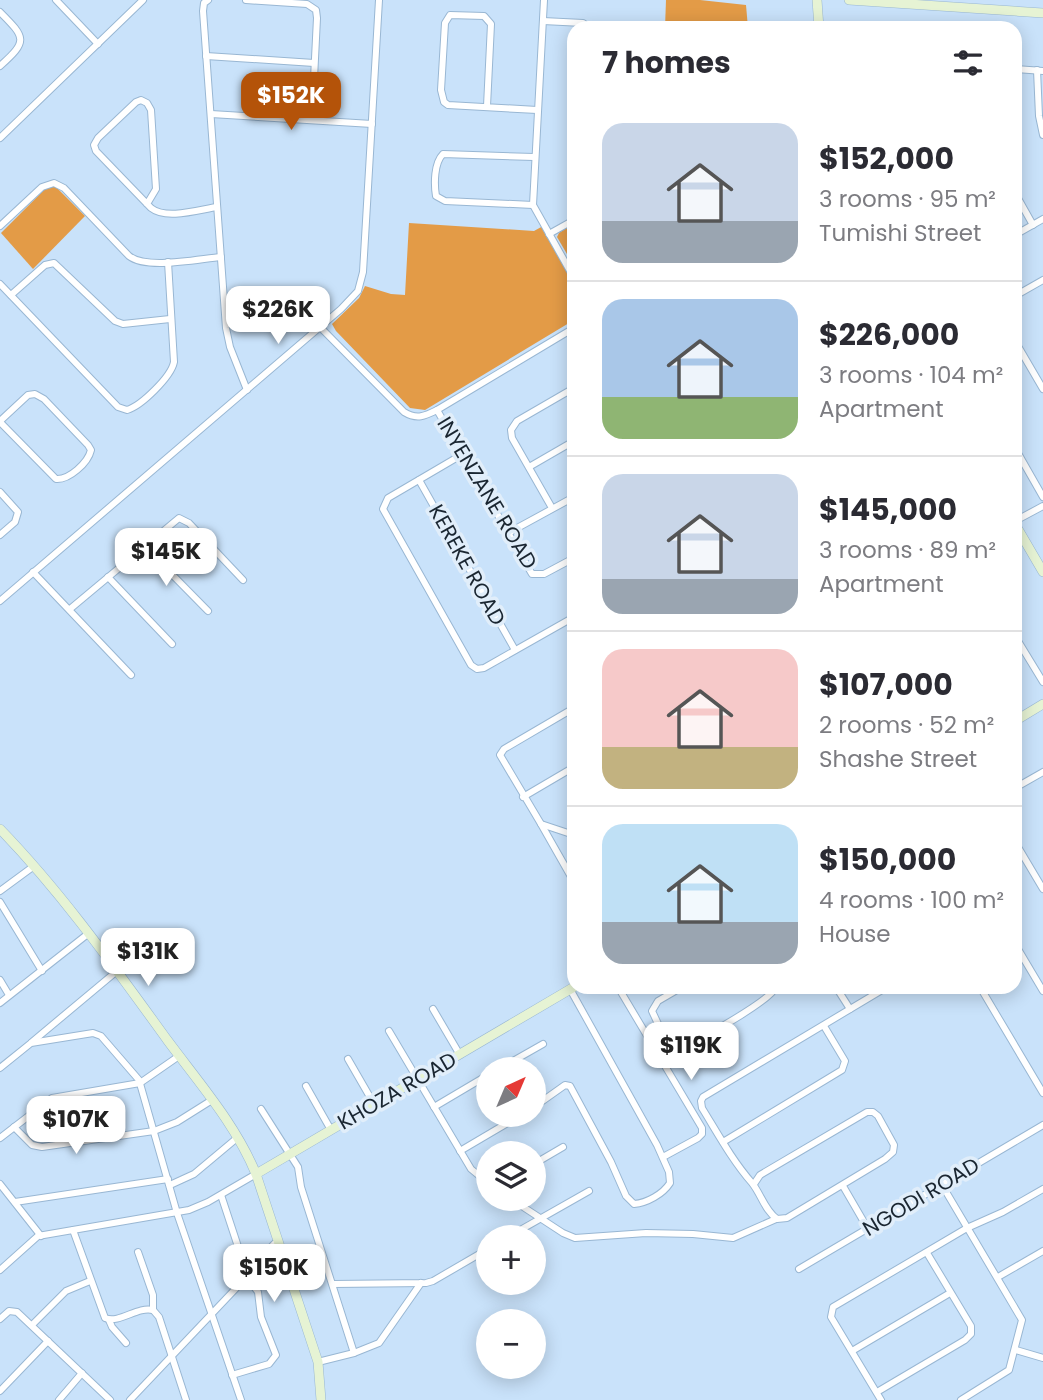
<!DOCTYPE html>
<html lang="en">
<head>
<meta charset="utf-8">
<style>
  :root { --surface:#fff; --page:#f2f2f3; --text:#2b2b33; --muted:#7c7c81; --line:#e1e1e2; --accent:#b45309 }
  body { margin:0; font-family:Poppins,sans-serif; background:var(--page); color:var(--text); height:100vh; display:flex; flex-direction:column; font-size:26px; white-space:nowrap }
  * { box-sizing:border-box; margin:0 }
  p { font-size:23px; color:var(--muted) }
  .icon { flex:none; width:38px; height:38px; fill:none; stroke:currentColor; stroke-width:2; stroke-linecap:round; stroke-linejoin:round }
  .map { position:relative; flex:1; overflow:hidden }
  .details { position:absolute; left:567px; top:21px; width:455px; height:973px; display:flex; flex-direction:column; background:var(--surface); border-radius:21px; box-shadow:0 4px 18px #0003 }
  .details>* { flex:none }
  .needle { width:46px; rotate:44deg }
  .fabs { position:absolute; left:476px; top:1057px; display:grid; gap:14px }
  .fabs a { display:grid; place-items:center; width:70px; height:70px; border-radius:50%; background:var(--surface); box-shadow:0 4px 18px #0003; font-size:35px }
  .price { position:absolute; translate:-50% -60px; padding:0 16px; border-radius:14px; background:#fff; color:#222; font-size:23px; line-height:46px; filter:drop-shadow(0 2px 4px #0008) }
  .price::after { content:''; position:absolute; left:50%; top:42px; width:21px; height:16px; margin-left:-10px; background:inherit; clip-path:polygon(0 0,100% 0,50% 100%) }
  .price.current { background:var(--accent); color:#fff }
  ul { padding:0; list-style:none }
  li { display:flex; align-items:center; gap:21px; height:175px; padding:0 35px }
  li+li { border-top:2px solid var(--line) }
  li span { display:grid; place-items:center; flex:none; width:196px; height:140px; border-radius:21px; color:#555 }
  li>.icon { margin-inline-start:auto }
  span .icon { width:84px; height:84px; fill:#fffc; stroke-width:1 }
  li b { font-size:30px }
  h2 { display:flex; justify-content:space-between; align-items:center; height:84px; padding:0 35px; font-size:30px }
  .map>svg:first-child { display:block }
  .green { fill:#e39b47 }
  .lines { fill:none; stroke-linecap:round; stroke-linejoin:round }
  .street-casing { stroke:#99b7d3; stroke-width:8 }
  .secondary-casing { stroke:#99b7d3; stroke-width:10 }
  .street { stroke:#fff; stroke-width:6 }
  .secondary { stroke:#e6f3d4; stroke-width:9 }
  .labels { text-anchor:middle; stroke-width:7; stroke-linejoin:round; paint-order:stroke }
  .street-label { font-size:21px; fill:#1a2631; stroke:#e1eefa }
</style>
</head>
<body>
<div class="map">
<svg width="1043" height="1400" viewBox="0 0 1043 1400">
  <rect width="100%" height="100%" fill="#c9e2fa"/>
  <g class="green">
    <path d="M666 0H700L746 5 748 28H665Z"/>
    <path d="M55 186 85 216 33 269 1 233 46 188Z"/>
    <path d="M409 223 534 231 543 226 574 281V320L425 410 410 408 336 331 332 324 359 298 365 286 391 294 405 295Z"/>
    <path d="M574 223V266L557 237 559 233Z"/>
  </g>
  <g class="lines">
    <defs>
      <g id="street">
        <path d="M56 0 98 44"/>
        <path d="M208 0 204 3 203 11 226 328 230 347 247 390"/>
        <path d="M246 0 307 4 316 10 317 18 312 119"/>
        <path d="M544 0 533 205 574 278"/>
        <path d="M0 12C26 38 28 41 0 66"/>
        <path d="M543 21 583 23 590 28"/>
        <path d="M206 56 314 63"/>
        <path d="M1015 69 1043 71"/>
        <path d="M1037 70 1039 116 1043 135"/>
        <path d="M487 106 491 24 484 16 450 15 445 23 441 90 444 102 448 105 537 110"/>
        <path d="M211 114 372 124"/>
        <path d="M0 138 143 0"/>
        <path d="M1015 193 1033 225"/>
        <path d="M147 204 156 189 151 110 147 103 141 100 136 102 98 138 94 145 96 151 151 208C166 220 198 210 217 207"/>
        <path d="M533 205 445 201 436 196C434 184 434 163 443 154L534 157"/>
        <path d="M0 226 42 187 54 183 64 188 129 256C147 270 198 259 221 257"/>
        <path d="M549 234 574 220"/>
        <path d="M1015 235 1043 219"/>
        <path d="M0 284 118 407 127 410C141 406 171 377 174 362L168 262"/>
        <path d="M11 295 45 265 54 263 115 321 123 324 170 319"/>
        <path d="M1015 296 1043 280"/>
        <path d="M320 327 404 412C417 420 425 416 437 410L574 328"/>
        <path d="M1015 341 1043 389"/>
        <path d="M437 410 532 574H544L574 558"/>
        <path d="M0 421 28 395 35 394 44 399 88 445 91 450C88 463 69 480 56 479L0 422"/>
        <path d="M1015 448 1043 497"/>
        <path d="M463 454 388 498 383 509 471 665 477 669 484 668 574 617"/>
        <path d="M529 467 574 441"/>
        <path d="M419 480 515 650"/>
        <path d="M0 492 18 512 15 522 0 535"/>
        <path d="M552 508 512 438 511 430 517 421 574 388"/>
        <path d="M1015 521 1043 506"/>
        <path d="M508 533 574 497"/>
        <path d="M144 546 208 611"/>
        <path d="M33 572 131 675"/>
        <path d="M108 577 172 644"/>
        <path d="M0 601 341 309 358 291 363 272 379 0"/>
        <path d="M70 609 179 518 189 523 243 580"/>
        <path d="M1015 636 1043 682"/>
        <path d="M574 708 504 749 500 755 541 824 574 835"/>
        <path d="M1015 788 1043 772"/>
        <path d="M523 797 574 767"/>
        <path d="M541 824 574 882"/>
        <path d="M1015 842 1043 889"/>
        <path d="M0 891 34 866"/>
        <path d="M0 902 42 971"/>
        <path d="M1015 944 1043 991"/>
        <path d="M0 980 9 995"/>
        <path d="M618 987 702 1128V1134L698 1138 663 1157"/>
        <path d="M682 987 658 1001 652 1011 666 1041 676 1048 687 1046C705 1036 769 1002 776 987"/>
        <path d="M836 987 850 1009"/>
        <path d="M980 987 1043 1093"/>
        <path d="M0 1003 89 933"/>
        <path d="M433 1009 460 1055"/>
        <path d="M389 1031 471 1169 488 1183"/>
        <path d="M32 1042 117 971"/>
        <path d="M348 1059 374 1104"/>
        <path d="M0 1068 31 1043 93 1033 101 1036 139 1080 177 1213 241 1400"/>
        <path d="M499 1069 543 1044"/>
        <path d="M306 1086 331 1130"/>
        <path d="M434 1107 488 1075"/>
        <path d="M534 1107 565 1085 570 1086 611 1162 626 1196 634 1204C647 1203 663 1194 670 1183L669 1172 657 1145 570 989"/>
        <path d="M261 1109 298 1167 301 1187 354 1353"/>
        <path d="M14 1127 32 1145 42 1147 154 1131 177 1122 212 1100"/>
        <path d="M0 1138 52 1098 140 1083 179 1056"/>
        <path d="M723 1142 842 1070 845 1061 824 1026"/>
        <path d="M460 1151 521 1115"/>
        <path d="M534 1164 563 1147"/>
        <path d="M0 1184 41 1236"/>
        <path d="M754 1184 760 1175 867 1112H873L878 1116 894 1145 893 1152 885 1159 787 1218 777 1219C765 1211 761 1194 752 1183 732 1160 718 1134 702 1108L701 1101 703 1097 887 987"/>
        <path d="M170 1185 194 1174 237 1138"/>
        <path d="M942 1185 1022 1320 1009 1370 961 1400"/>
        <path d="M843 1186 868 1229"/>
        <path d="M221 1195 249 1280 258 1292 261 1317 276 1355 269 1364 232 1375"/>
        <path d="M511 1199 563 1233 575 1238 646 1233 693 1234 733 1238 776 1219"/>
        <path d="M15 1202 168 1179"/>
        <path d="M73 1230 105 1318C120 1324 137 1306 153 1310"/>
        <path d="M508 1237 589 1191"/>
        <path d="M138 1252 153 1295V1310L159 1317 186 1400"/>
        <path d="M799 1269 1043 1125"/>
        <path d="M0 1270 38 1236 189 1210 208 1202 256 1174"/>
        <path d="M998 1277 1043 1251"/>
        <path d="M333 1284 426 1283 433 1281 488 1249"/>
        <path d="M0 1319 9 1311 17 1312 110 1400"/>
        <path d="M109 1320 112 1327 126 1343"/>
        <path d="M32 1325 66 1291 90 1281"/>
        <path d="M1016 1350 1043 1358"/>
        <path d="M852 1351 950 1293"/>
        <path d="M318 1362 354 1353 379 1343 421 1283"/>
        <path d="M0 1391 48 1341"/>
        <path d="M877 1392 965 1340 971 1334V1326L927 1253"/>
        <path d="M59 1400 82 1373"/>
        <path d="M130 1400 241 1283 254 1265 274 1244"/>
        <path d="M881 1400 831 1317 833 1307 967 1228 1003 1212 1043 1189"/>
      </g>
      <g id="secondary">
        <path d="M817 0 819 28"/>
        <path d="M849 0 1043 13"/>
        <path d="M1015 524 1043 572"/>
        <path d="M1015 721 1043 704"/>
        <path d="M0 829C63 894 115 968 168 1041 200 1084 236 1125 256 1174L318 1362 321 1400"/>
        <path d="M256 1174 574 987"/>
      </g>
    </defs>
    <use href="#street" class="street-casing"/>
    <use href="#secondary" class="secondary-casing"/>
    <use href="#street" class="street"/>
    <use href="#secondary" class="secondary"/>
  </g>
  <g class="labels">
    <g class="street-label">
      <text transform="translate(487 493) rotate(59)" y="7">INYENZANE ROAD</text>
      <text transform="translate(467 565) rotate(61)" y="7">KEREKE ROAD</text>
      <text transform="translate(397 1091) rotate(-30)" y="7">KHOZA ROAD</text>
      <text transform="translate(921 1197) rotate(-31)" y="7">NGODI ROAD</text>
    </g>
  </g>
</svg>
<div class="fabs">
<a><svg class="needle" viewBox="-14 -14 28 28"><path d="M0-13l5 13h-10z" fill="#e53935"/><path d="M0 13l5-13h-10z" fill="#7c7c81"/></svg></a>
<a><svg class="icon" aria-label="layers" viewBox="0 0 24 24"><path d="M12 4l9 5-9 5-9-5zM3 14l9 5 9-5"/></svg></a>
<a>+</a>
<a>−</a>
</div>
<b class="price current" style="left:291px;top:132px">$152K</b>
<b class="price" style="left:278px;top:346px">$226K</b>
<b class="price" style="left:166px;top:588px">$145K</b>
<b class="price" style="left:148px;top:988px">$131K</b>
<b class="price" style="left:691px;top:1082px">$119K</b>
<b class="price" style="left:76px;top:1156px">$107K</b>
<b class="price" style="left:274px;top:1304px">$150K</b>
<section class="details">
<h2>7 homes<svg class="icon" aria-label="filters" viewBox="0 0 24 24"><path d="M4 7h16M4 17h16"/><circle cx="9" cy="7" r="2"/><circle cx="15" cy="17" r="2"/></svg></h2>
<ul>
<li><span style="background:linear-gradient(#c9d6e8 70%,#9aa5b1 0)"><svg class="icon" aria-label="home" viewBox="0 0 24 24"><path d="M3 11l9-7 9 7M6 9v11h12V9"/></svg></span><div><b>$152,000</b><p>3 rooms · 95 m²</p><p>Tumishi Street</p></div></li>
<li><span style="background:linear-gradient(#a9c7e8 70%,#8fb573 0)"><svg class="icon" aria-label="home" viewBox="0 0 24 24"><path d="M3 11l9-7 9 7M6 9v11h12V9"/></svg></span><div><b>$226,000</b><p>3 rooms · 104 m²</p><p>Apartment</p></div></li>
<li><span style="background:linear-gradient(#c9d6e8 75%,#9aa5b1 0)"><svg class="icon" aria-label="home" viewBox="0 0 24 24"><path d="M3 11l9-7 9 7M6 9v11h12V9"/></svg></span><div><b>$145,000</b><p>3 rooms · 89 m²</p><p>Apartment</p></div></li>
<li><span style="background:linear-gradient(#f6c9c9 70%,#c2b280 0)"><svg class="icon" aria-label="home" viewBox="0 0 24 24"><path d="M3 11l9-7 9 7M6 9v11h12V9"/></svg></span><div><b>$107,000</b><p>2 rooms · 52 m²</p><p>Shashe Street</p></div></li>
<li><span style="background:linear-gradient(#bfe0f5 70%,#9aa5b1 0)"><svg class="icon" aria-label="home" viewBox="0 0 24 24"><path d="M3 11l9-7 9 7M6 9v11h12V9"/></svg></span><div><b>$150,000</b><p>4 rooms · 100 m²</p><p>House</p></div></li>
</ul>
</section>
</div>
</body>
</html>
